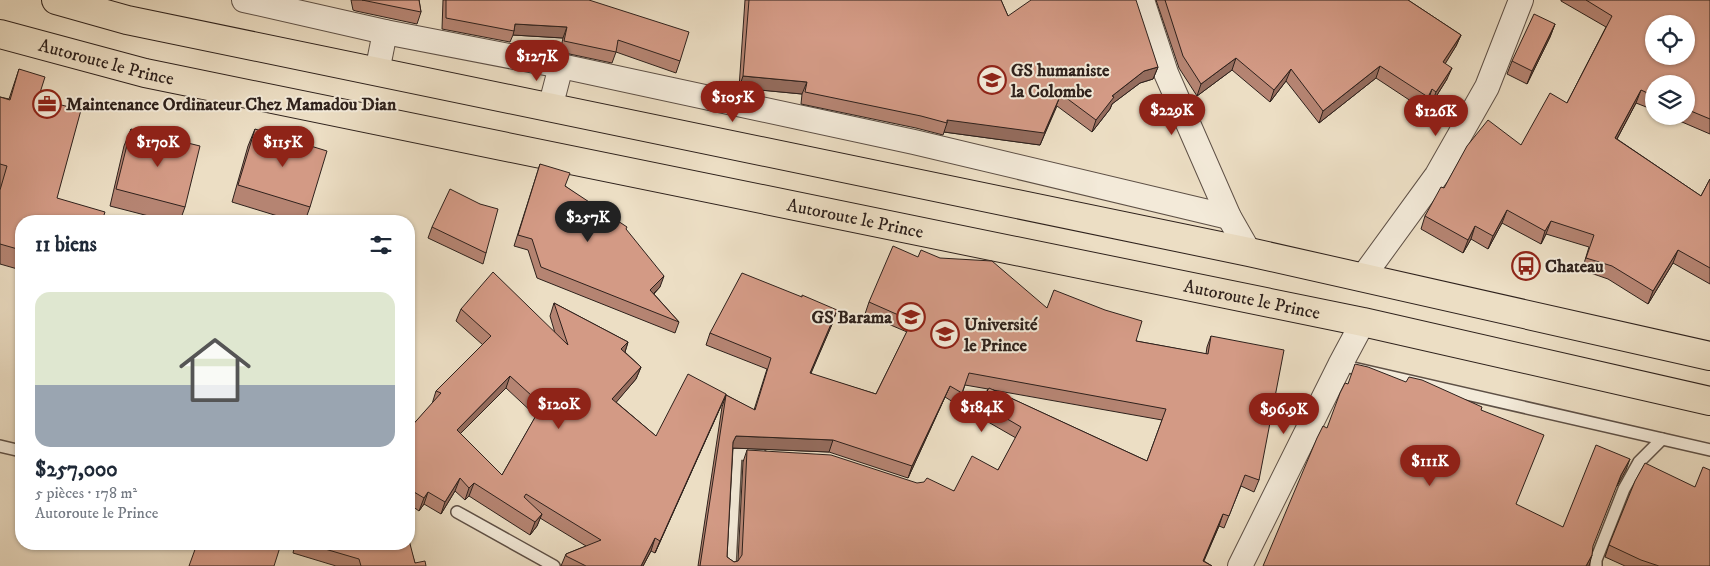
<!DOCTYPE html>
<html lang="fr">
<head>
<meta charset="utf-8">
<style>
  :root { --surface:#fff; --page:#f6f6f7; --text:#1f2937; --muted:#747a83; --line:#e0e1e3; --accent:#8f2418 }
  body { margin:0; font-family:"IM FELL DW Pica",serif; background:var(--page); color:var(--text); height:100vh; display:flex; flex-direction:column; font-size:19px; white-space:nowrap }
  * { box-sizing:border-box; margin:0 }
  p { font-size:16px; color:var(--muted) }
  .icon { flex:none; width:28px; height:28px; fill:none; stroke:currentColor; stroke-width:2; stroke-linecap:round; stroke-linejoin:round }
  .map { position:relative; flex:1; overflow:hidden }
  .sheet { position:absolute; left:15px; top:215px; width:400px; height:335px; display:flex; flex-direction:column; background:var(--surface); border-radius:20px; box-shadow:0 1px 4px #0004 }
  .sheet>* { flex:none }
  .fabs { position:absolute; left:1645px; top:15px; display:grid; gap:10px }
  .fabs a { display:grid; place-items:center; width:50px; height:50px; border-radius:50%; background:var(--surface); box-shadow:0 1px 4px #0004; font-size:25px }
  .price { position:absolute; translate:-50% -42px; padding:0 11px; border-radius:18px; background:var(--accent); color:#fff; font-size:16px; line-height:32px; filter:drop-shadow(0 1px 2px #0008) }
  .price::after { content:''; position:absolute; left:50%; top:30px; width:15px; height:11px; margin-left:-8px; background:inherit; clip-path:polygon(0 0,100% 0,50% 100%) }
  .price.on { background:#222; color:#fff }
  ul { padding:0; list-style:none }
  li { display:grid; align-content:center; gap:10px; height:265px; padding:0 20px }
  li+li { border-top:1px solid var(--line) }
  li span { display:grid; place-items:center; height:155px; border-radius:15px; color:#555 }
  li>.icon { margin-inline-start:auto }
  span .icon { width:90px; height:90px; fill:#fffc; stroke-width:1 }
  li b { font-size:21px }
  h2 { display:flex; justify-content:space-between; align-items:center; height:60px; padding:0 20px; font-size:21px }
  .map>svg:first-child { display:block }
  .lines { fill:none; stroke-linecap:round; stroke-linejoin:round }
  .lane-casing { stroke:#5e5046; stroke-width:14 }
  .street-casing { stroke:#5e5046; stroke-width:26 }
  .primary-casing { stroke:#2e211c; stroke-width:30 }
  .lane { stroke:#f3ead9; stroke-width:11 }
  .street { stroke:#f3ead9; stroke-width:24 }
  .primary { stroke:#ecdec4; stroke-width:28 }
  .wall { fill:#b58472; stroke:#2e211c; fill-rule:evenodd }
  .shaded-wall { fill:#946c5d; stroke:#2e211c }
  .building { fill:#d39a85; stroke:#2e211c; fill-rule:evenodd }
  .labels { text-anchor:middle; stroke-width:4; stroke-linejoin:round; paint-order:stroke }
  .street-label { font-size:18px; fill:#2e211c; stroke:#f3ead9 }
  .poi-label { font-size:18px; font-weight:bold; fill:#2e211c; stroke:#f3ead9; text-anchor:start }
</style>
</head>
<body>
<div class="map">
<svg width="1710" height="566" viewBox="0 0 1710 566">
  <rect width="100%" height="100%" fill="#ecdec4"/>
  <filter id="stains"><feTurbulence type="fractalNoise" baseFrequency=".004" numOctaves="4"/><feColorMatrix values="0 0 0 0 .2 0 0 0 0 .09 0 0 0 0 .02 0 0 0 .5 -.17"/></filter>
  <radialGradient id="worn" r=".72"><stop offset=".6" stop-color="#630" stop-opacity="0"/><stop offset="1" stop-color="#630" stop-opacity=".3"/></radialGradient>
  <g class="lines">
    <defs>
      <g id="lane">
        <path d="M1340 365 1710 450"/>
        <path d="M0 446 21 451"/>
        <path d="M457 512 554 566"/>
        <path d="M730 566 736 454 761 455"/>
        <path d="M1596 566V560L1624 489 1639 462 1662 439"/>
      </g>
      <g id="street">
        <path d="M244 0 385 32 561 66 914 142 1229 217"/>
        <path d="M1142 0 1166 73 1229 217 1249 252"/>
        <path d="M377 72 385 32"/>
        <path d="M550 108 561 66"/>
        <path d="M1362 278 1437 175 1487 87 1521 0"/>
        <path d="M1240 566 1340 365 1363 322"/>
      </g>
      <g id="primary">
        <path d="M56 0 127 20 1249 252 1710 356"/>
        <path id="s1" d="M0 34 145 73 1363 322 1710 401"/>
      </g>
    </defs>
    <use href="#lane" class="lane-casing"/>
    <use href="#street" class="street-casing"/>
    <use href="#primary" class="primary-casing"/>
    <use href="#lane" class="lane"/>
    <use href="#street" class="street"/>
    <use href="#primary" class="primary"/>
  </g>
  <g class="wall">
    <path d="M351 0H419L421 12 417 24 356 11 353 10Z"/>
    <path d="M443 0H589L680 61 676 73 616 52 612 63 560 52 563 38 513 35 510 42 442 29Z"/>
    <path d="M745 0H1001L1008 16 1158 67 1153 79 1140 83 1112 104 1110 109 1092 132 1057 106 1040 145 944 132 943 135 916 128 801 104 802 94 739 88Z"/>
    <path d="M1156 0H1408L1461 35 1456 46 1445 63 1447 79 1432 103 1428 101 1423 109 1376 78 1319 123 1286 81 1270 102 1232 70 1197 96 1179 68Z"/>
    <path d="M1561 0H1710V134L1668 116H1686V84H1654V110L1636 103 1617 139 1701 196 1710 179V284L1673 263 1648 304 1608 279 1582 270 1589 247 1546 234 1541 244 1502 223 1488 249 1471 239 1463 253 1421 229 1425 216 1444 188 1521 145 1567 103 1606 27 1561 1Z"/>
    <path d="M1555 24 1550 37 1527 84 1507 74 1512 61Z"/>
    <path d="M19 69 38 99 21 221V270L0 264V97L9 99Z"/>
    <path d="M131 129 185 207 180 221H168L110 206 124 146Z"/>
    <path d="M255 129 310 207 305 221H294L232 202 248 146Z"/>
    <path d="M540 164 565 186 626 230 660 287 654 294 679 322 675 333 537 278 528 250 514 246Z"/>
    <path d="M480 204 486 253 483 264 428 238 432 227Z"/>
    <path d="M918 257 1047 308 1136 341 1206 354 1207 347 1211 336 1259 480 1254 492 1241 486 1224 528 1219 526 1204 561 1212 566H698L722 407 726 395 754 410 767 369 706 345 710 333 833 322 810 374 876 394 907 332 865 314 869 302ZM965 385 988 389 980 403 976 415 1016 438 998 470 954 491 747 450 743 462 738 561 734 562 727 557 733 448 829 452 908 478 945 397 958 405ZM993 390 1162 420 1147 461Z"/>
    <path d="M554 303 628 342 625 352 641 367 636 379 616 402 656 436 721 406 655 553 651 551 643 566H561L566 554 586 546 540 518 537 526 530 535 469 496 465 500 455 491 441 514 424 504 419 511 409 504V429L432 404 436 391 483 345 456 321 461 309 555 333 550 316ZM506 388 536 416 502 475 460 434Z"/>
    <path d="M295 544H409L415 563 426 566H336L293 553Z"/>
    <path d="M1609 545 1710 566H1625L1605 557Z"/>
  </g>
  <g class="shaded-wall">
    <path d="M515 24 567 27 563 38 513 35 514 31Z"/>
    <path d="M1555 24 1550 37 1527 84 1532 71Z"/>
    <path d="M1461 35 1456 46 1439 74 1443 62Z"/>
    <path d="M1236 58 1232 70 1197 96 1201 84Z"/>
    <path d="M1380 66 1376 78 1319 123 1323 111Z"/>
    <path d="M1158 67 1153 79 1140 83 1112 104 1110 109 1092 132 1096 120 1112 96 1144 71Z"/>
    <path d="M1452 68 1447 79 1432 103 1436 92Z"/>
    <path d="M1291 69 1286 81 1270 102 1274 90Z"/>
    <path d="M743 76 807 82 802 94 739 88Z"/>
    <path d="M1432 89 1428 101 1423 109 1428 97Z"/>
    <path d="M1641 90 1636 103 1611 150 1615 138Z"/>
    <path d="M1061 94 1040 145 944 132 947 123V120Z"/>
    <path d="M1507 210 1502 223 1488 249 1493 236Z"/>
    <path d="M1551 221 1546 234 1541 244 1545 231Z"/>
    <path d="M1475 226 1471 239 1463 253 1468 240Z"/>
    <path d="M1678 250 1673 263 1648 304 1653 291Z"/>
    <path d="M664 276 660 287 646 301 650 290Z"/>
    <path d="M837 310 833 322 806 385 810 373Z"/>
    <path d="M628 342 624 355 621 349Z"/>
    <path d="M641 367 636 379 608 412 612 399Z"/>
    <path d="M510 376 506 388 452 442 457 430Z"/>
    <path d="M950 386 945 397 908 478 912 466Z"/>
    <path d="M726 394 721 406 655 553 660 541Z"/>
    <path d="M736 436 833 440 829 452 732 448 733 442Z"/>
    <path d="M1630 459 1626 470 1617 486 1621 475Z"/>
    <path d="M460 478 455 491 441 514 445 502Z"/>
    <path d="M474 483 469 496 465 500 469 488Z"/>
    <path d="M428 492 424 504 419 511 424 498Z"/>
    <path d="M542 514 537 526 530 535 535 522Z"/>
    <path d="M1223 514 1219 526 1201 566Z"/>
    <path d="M655 538 651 551 643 566H641Z"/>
    <path d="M1592 555 1589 566H1586Z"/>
  </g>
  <g class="building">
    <path d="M362 0H419L421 12Z"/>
    <path d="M446 0H589L689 32 680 61 618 40 616 52 564 41 567 27 515 24 514 31 446 18Z"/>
    <path d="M749 0H1001L1008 16 1031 0H1136L1158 67 1144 71 1112 96 1114 97 1096 120 1061 94 1044 133 947 120V123L921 116 805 92 807 82 743 76Z"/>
    <path d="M1165 0H1408L1461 35 1443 62 1452 68 1436 92 1432 89 1428 97 1380 66 1323 111 1291 69 1274 90 1236 58 1201 84 1183 56Z"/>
    <path d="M1586 0H1710V119L1686 109V84H1654V96L1641 90 1615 138 1701 196 1710 179V268L1678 250 1653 291 1612 266 1586 258 1594 235 1551 221 1545 231 1507 210 1493 236 1475 226 1468 240 1425 216 1441 187 1444 188 1467 146 1488 120 1521 145 1550 93 1567 103 1612 16ZM1654 24H1686V56H1654Z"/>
    <path d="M1534 14 1555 24 1532 71 1512 61Z"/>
    <path d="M19 69 45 77 38 99 81 110 57 198 105 212 102 221H21V250L0 244V190L7 166 0 164V97L10 100Z"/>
    <path d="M131 129 200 146 185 207 116 189Z"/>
    <path d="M255 129 327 151 310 207 238 185Z"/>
    <path d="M540 164 570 173 565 186 627 227 626 229 664 276 650 290 679 322 541 267 532 239 518 235Z"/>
    <path d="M450 189 480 204 498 209 486 253 432 227Z"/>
    <path d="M893 246 918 257 921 250 940 258 992 261 1047 308 1054 290 1105 310 1142 321 1136 341 1208 354 1211 336 1284 350 1259 480 1245 475 1229 516 1223 514 1203 561 1212 566H700L726 395 755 410 771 358 710 333 742 273 802 297V295L837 310 810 373 876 394 912 321 869 302ZM969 373 1166 409 1147 461 989 388 980 403 1021 427 998 470 972 456 954 491 927 478 924 482 917 483 831 455 747 450 742 555 738 561 734 562 727 557 733 442 736 436 833 440 912 466 950 386 962 393Z"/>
    <path d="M493 272 568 345 554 303 628 342 621 349 641 367 612 399 656 436 688 374 726 394 660 541 655 538 641 566H586L566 556V554L601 540 526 494 524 497 542 514 535 522 474 483 469 488 460 478 445 502 428 492 424 498 409 489V429L441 393 436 391 491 336 461 309ZM510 376 542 405 502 475 457 430Z"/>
    <path d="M1355 364 1368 367 1406 382 1409 377 1422 380 1482 407 1481 410 1544 435 1516 504 1563 527 1596 445 1630 459 1621 475 1593 546 1592 555 1586 566H1263L1317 438 1323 426 1327 428 1340 393 1345 383 1348 384Z"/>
    <path d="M1645 463 1695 487 1703 467 1710 470V566H1659L1641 560 1609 545 1635 481Z"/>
    <path d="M409 540 415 563 425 561 426 566H361L359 559 308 544H409Z"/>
    <path d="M197 544H281L274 566H189Z"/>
  </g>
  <defs>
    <symbol id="school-ring" viewBox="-11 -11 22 22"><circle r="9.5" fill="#f3ead9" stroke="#8f2418" stroke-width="1.5"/><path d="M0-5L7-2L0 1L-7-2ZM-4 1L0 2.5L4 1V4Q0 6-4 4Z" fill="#8f2418"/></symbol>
    <symbol id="office-ring" viewBox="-11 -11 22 22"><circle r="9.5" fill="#f3ead9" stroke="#8f2418" stroke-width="1.5"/><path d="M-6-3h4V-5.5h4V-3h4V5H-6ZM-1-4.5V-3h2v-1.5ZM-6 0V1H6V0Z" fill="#8f2418"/></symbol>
    <symbol id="bus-ring" viewBox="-11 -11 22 22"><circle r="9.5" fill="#f3ead9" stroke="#8f2418" stroke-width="1.5"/><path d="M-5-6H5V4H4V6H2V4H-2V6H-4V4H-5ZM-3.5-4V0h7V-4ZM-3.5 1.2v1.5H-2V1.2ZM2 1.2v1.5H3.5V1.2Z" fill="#8f2418"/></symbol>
    <symbol id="university-ring" viewBox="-11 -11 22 22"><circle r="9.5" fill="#f3ead9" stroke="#8f2418" stroke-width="1.5"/><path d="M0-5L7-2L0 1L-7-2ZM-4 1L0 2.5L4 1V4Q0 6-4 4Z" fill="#8f2418"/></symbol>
  </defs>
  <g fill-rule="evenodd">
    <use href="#school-ring" x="976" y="64" width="32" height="32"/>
    <use href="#office-ring" x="31" y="88" width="32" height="32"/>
    <use href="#bus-ring" x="1510" y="250" width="32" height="32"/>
    <use href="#school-ring" x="895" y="301" width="32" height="32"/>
    <use href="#university-ring" x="929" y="318" width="32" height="32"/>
  </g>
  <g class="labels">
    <g class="street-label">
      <text dy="6" stroke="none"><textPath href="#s1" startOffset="110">Autoroute le Prince</textPath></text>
      <text dy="6" stroke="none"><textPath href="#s1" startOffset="875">Autoroute le Prince</textPath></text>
      <text dy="6" stroke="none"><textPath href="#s1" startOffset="1280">Autoroute le Prince</textPath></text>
    </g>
    <g class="poi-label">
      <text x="1011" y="76">GS humaniste<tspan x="1011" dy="21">la Colombe</tspan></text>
      <text x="66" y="110">Maintenance Ordinateur Chez Mamadou Dian</text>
      <text x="1545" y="272">Chateau</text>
      <text x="892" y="323" text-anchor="end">GS Barama</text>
      <text x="964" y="330">Université<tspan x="964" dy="21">le Prince</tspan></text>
    </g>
  </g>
  <rect width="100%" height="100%" filter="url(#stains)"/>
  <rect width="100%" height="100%" fill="url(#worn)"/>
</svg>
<div class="fabs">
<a><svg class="icon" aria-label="locate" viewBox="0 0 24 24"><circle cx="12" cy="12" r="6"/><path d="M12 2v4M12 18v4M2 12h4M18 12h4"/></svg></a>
<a><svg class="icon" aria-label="layers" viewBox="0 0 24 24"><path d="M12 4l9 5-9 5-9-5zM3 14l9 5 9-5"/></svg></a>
</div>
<b class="price" style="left:537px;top:82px">$127K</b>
<b class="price" style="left:733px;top:123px">$105K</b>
<b class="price" style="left:1172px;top:136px">$229K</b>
<b class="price" style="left:1436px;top:137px">$126K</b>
<b class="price" style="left:158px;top:168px">$170K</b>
<b class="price" style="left:283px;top:168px">$115K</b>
<b class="price on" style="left:588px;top:243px">$257K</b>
<b class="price" style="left:559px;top:430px">$120K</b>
<b class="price" style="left:982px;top:433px">$184K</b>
<b class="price" style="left:1284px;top:435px">$96.9K</b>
<b class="price" style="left:1430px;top:487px">$111K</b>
<section class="sheet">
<h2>11 biens<svg class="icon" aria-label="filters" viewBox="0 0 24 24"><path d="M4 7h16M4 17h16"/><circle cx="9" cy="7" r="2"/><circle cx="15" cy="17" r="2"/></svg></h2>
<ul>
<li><span style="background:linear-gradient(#dfe7d0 60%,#9aa5b1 0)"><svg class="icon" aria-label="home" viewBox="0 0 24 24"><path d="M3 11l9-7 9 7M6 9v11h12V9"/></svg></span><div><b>$257,000</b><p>5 pièces · 178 m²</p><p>Autoroute le Prince</p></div></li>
</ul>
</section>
</div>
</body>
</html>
